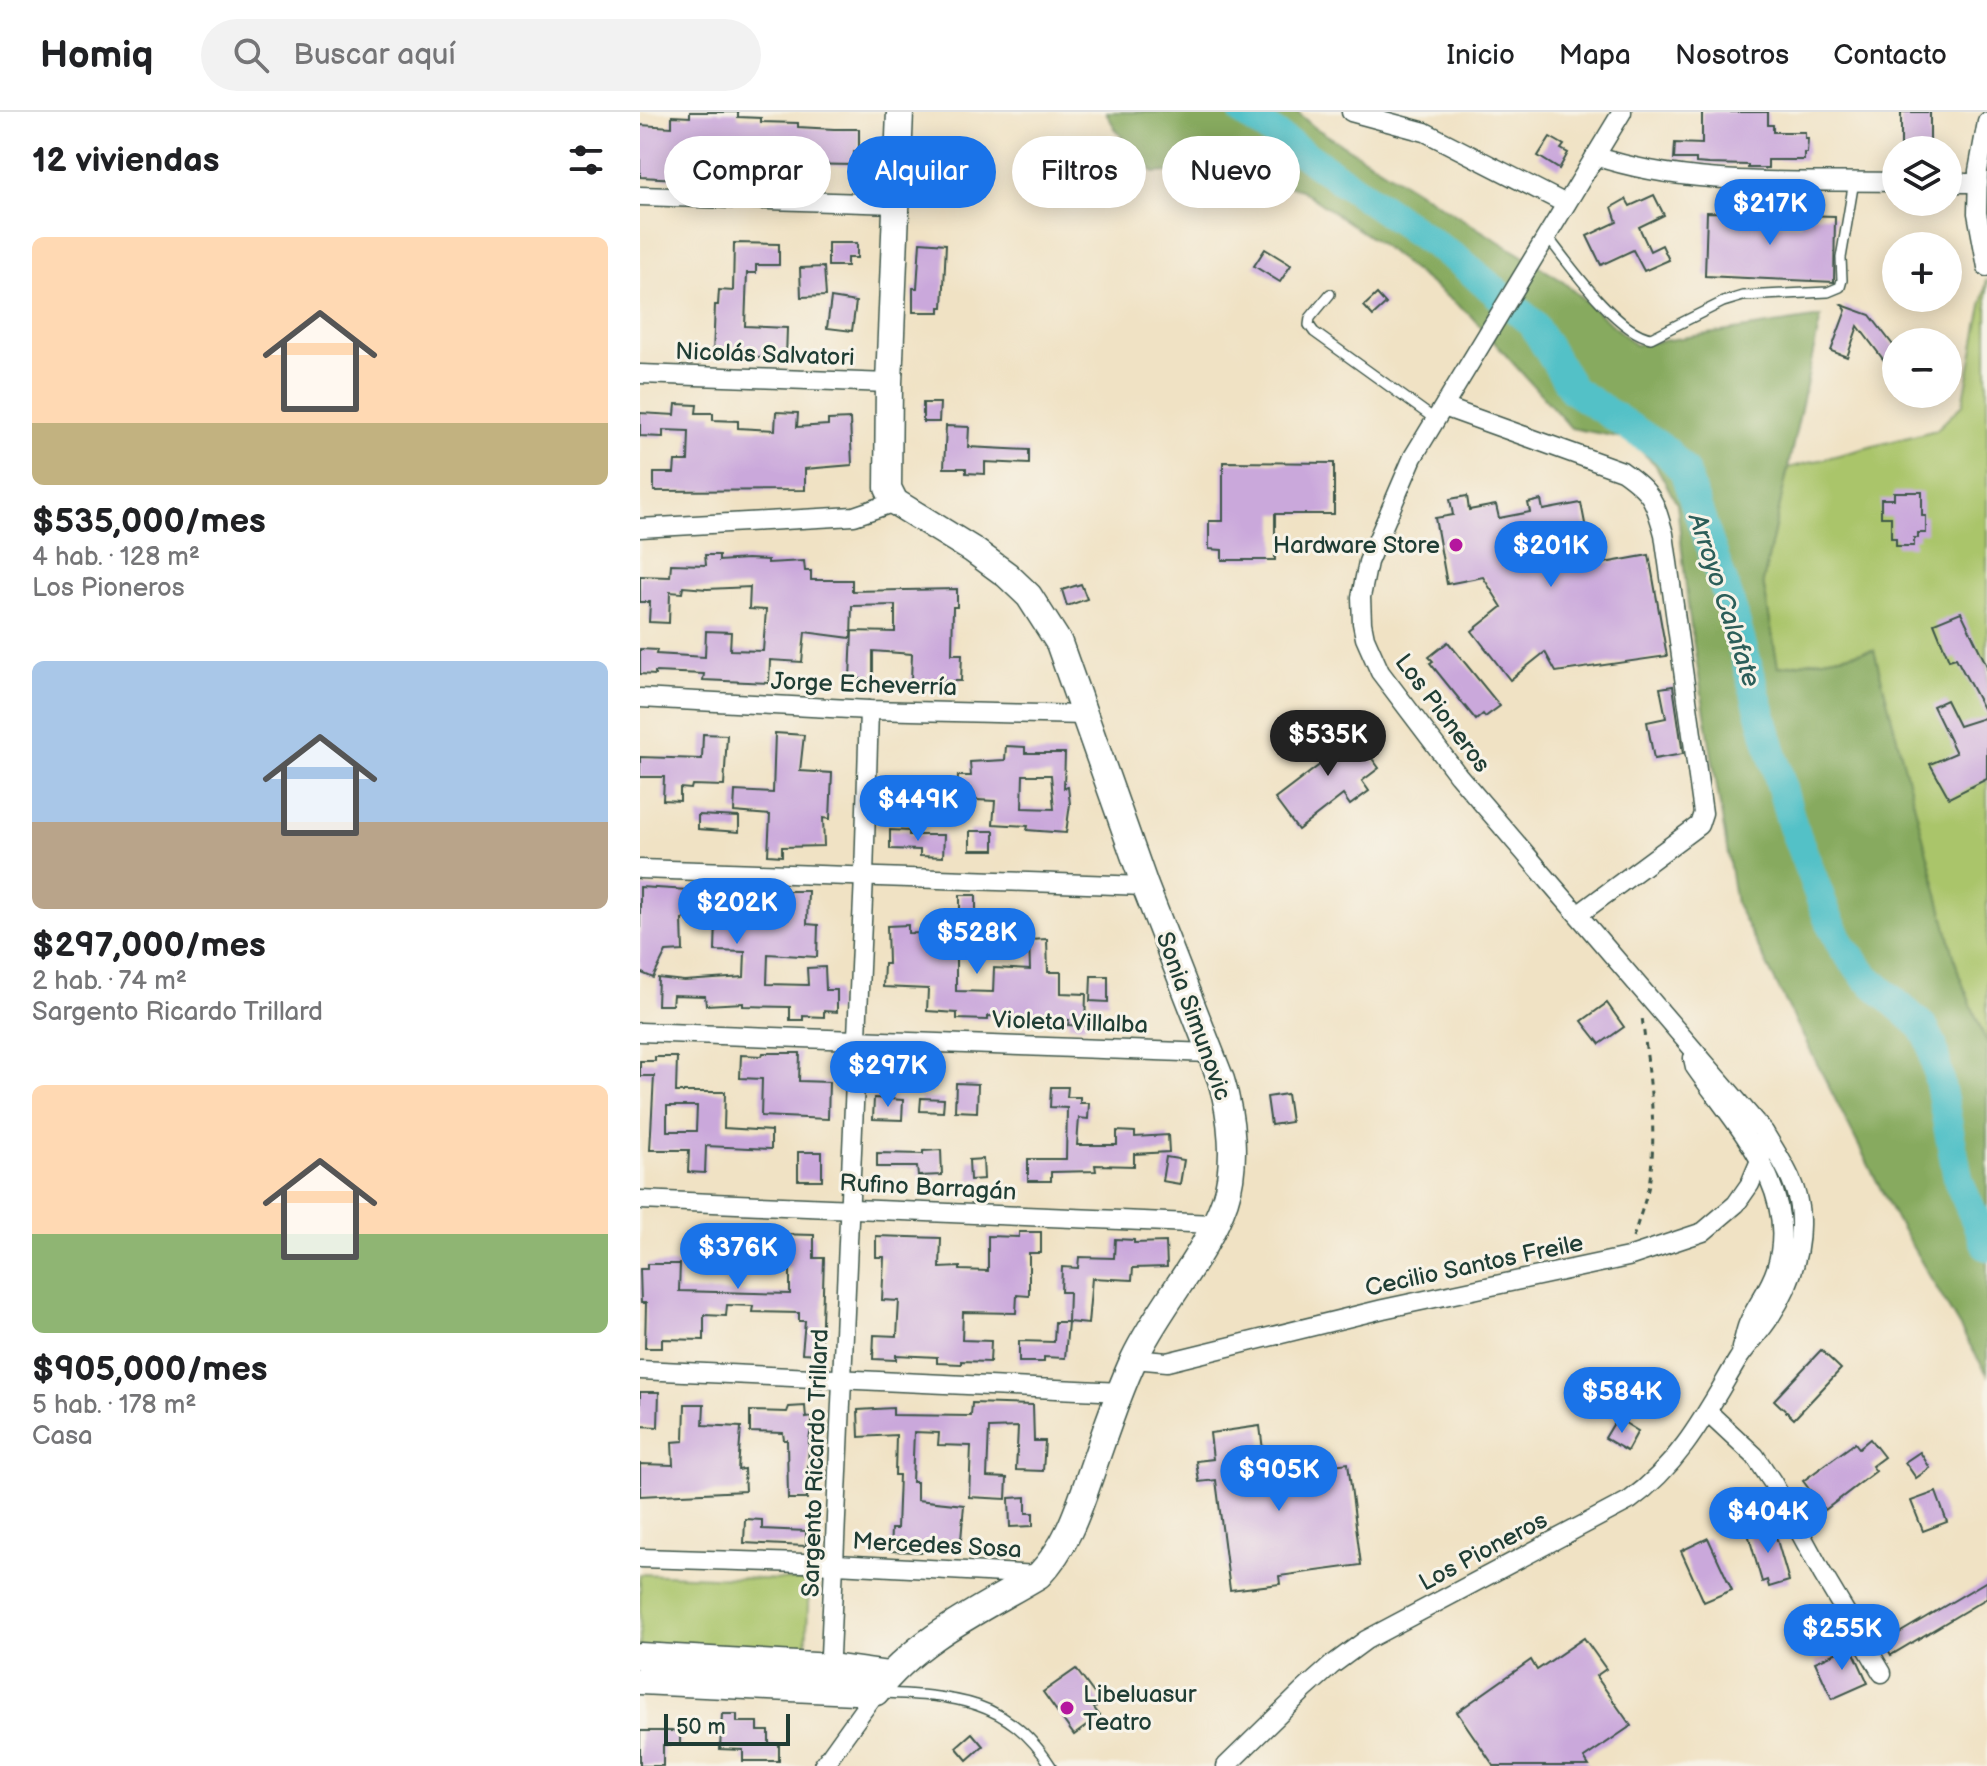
<!DOCTYPE html>
<html lang="es">
<head>
<meta charset="utf-8">
<style>
  :root { --surface:#fff; --page:#f2f2f2; --text:#202124; --muted:#757577; --line:#e0e0e0; --accent:#1a73e8 }
  body { margin:0; font-family:"Balsamiq Sans",sans-serif; background:var(--page); color:var(--text); height:100vh; display:flex; flex-direction:column; font-size:30px; white-space:nowrap }
  * { box-sizing:border-box; margin:0 }
  p { font-size:26px; color:var(--muted) }
  .icon { flex:none; width:44px; height:44px; fill:none; stroke:currentColor; stroke-width:2; stroke-linecap:round; stroke-linejoin:round }
  .map { position:relative; flex:1; overflow:hidden }
  .details { display:flex; flex-direction:column; background:var(--surface); width:640px }
  .details>* { flex:none }
  .guide { position:absolute; left:24px; top:24px; width:760px; height:72px; display:flex; gap:16px }
  .controls { position:absolute; left:1242px; top:24px; display:grid; gap:16px }
  .controls a { display:grid; place-items:center; width:80px; height:80px; border-radius:50%; background:var(--surface); box-shadow:0 4px 20px #0003; font-size:40px }
  .scale { position:absolute; left:24px; bottom:20px; width:126px; box-sizing:border-box; padding-left:8px; border:4px solid #1f3d34; border-top:0; font-size:22px; line-height:28px; white-space:nowrap; color:#1f3d34; -webkit-text-stroke:6px #f7f3e8; paint-order:stroke }
  .price { position:absolute; translate:-50% -68px; padding:0 18px; border-radius:28px; background:var(--accent); color:#fff; font-size:26px; line-height:52px; filter:drop-shadow(0 2px 4px #0008) }
  .price::after { content:''; position:absolute; left:50%; top:48px; width:24px; height:18px; margin-left:-12px; background:inherit; clip-path:polygon(0 0,100% 0,50% 100%) }
  .price.on { background:#222; color:#fff }
  ul { padding:0; list-style:none }
  li { display:grid; align-content:center; gap:16px; height:424px; padding:0 32px }
  li span { display:grid; place-items:center; height:248px; border-radius:12px; color:#555 }
  li>.icon { margin-inline-start:auto }
  span .icon { width:144px; height:144px; fill:#fffc; stroke-width:1 }
  li b { font-size:34px }
  h2 { display:flex; justify-content:space-between; align-items:center; height:96px; padding:0 32px; font-size:34px }
  .chip { padding:0 28px; border-radius:36px; background:var(--surface); box-shadow:0 4px 20px #0003; font-size:28px; line-height:72px }
  .chip.on { background:var(--accent); color:#fff }
  header { display:flex; align-items:center; gap:48px; box-sizing:border-box; height:112px; padding:0 40px; background:var(--surface); border-bottom:2px solid var(--line) }
  header strong { font-size:38px }
  nav { display:flex; gap:44px; margin-inline-start:auto; font-size:28px }
  .search { width:560px; height:72px; background:var(--page); display:flex; align-items:center; gap:20px; box-sizing:border-box; padding:0 28px; border-radius:44px; color:var(--muted); font-size:30px }
  main { display:flex; flex:1; min-height:0 }
  .map>svg:first-child { display:block }
  .green { fill:#aac56b; stroke:#648150; stroke-width:2 }
  .forest { fill:#87aa5f; stroke:#53744a; stroke-width:2 }
  .lines { fill:none; stroke-linecap:round; stroke-linejoin:round }
  .river { stroke:#52c1c7; stroke-width:30 }
  .building { fill:#caa8db; fill-rule:evenodd }
  .lane-casing { stroke:#3e564a; stroke-width:12 }
  .street-casing { stroke:#3e564a; stroke-width:21 }
  .secondary-casing { stroke:#3e564a; stroke-width:29 }
  .path { stroke:#3e564a; stroke-width:3; stroke-dasharray:6 6; stroke-linecap:butt }
  .lane { stroke:#fff; stroke-width:9 }
  .street { stroke:#fff; stroke-width:18 }
  .secondary { stroke:#fff; stroke-width:26 }
  .poi-dot { fill:#b5179e; stroke:#f7f3e8; stroke-width:3 }
  .labels { text-anchor:middle; stroke-width:6; stroke-linejoin:round; paint-order:stroke }
  .street-label { font-size:24px; fill:#1f3d34; stroke:#f7f3e8 }
  .poi-label { font-size:24px; fill:#1f3d34; stroke:#f7f3e8; text-anchor:end }
  .water-label { font-size:26px; font-style:italic; fill:#2c5e59; stroke:#f7f3e8 }
</style>
</head>
<body>
<header>
<strong>Homiq</strong>
<div class="search"><svg class="icon" aria-label="search" viewBox="0 0 24 24"><circle cx="10" cy="10" r="6"/><path d="M15 15l6 6"/></svg>Buscar aquí</div>
<nav><a>Inicio</a><a>Mapa</a><a>Nosotros</a><a>Contacto</a></nav>
</header>
<main>
<section class="details">
<h2>12 viviendas<svg class="icon" aria-label="filters" viewBox="0 0 24 24"><path d="M4 7h16M4 17h16"/><circle cx="9" cy="7" r="2"/><circle cx="15" cy="17" r="2"/></svg></h2>
<ul>
<li><span style="background:linear-gradient(#ffd9b3 75%,#c2b280 0)"><svg class="icon" aria-label="home" viewBox="0 0 24 24"><path d="M3 11l9-7 9 7M6 9v11h12V9"/></svg></span><div><b>$535,000/mes</b><p>4 hab. · 128 m²</p><p>Los Pioneros</p></div></li>
<li><span style="background:linear-gradient(#a9c7e8 65%,#b9a48a 0)"><svg class="icon" aria-label="home" viewBox="0 0 24 24"><path d="M3 11l9-7 9 7M6 9v11h12V9"/></svg></span><div><b>$297,000/mes</b><p>2 hab. · 74 m²</p><p>Sargento Ricardo Trillard</p></div></li>
<li><span style="background:linear-gradient(#ffd9b3 60%,#8fb573 0)"><svg class="icon" aria-label="home" viewBox="0 0 24 24"><path d="M3 11l9-7 9 7M6 9v11h12V9"/></svg></span><div><b>$905,000/mes</b><p>5 hab. · 178 m²</p><p>Casa</p></div></li>
</ul>
</section>
<div class="map">
<svg width="1347" height="1654" viewBox="0 0 1347 1654">
  <rect width="100%" height="100%" fill="#f7f3e8"/>
  <filter id="ink" filterUnits="userSpaceOnUse"><feTurbulence type="fractalNoise" baseFrequency=".0125" numOctaves="2"/><feDisplacementMap in="SourceGraphic" scale="16" xChannelSelector="R" yChannelSelector="G"/><feConvolveMatrix kernelMatrix="1 2 1 2 8 2 1 2 1" color-interpolation-filters="sRGB"/></filter>
  <filter id="wash" filterUnits="userSpaceOnUse"><feTurbulence type="fractalNoise" baseFrequency=".006" numOctaves="4" result="noise"/><feDisplacementMap in="SourceGraphic" scale="32" xChannelSelector="R" yChannelSelector="G"/><feGaussianBlur stdDeviation="1.8" result="paint"/><feColorMatrix in="noise" values="0 0 0 0 0 0 0 0 0 0 0 0 0 0 0 0 0 1.4 0 .05"/><feComposite in="paint" operator="in"/></filter>
  <g filter="url(#wash)">
    <rect width="100%" height="100%" fill="#f0e2c4"/>
    <g class="green">
      <path d="M1347 167V932L1319 863 1233 538 1138 555 1123 470 1148 356 1296 318 1323 292Z"/>
      <path d="M0 1462 169 1469 166 1544 0 1537Z"/>
    </g>
    <path class="forest" d="M466 0H657L674 15 921 168 995 233 1181 205 1123 470 1138 555 1234 538 1319 863 1347 932V1262L1255 1105 1096 792 1049 503 1037 392 1015 352 988 327 931 316 830 203 740 132 661 78 587 56 514 61 476 18Z"/>
    <g class="lines">
      <path class="river" d="M603 0 823 152 892 211 933 278 1025 338 1044 359 1089 488 1152 712 1188 806 1203 836 1226 865 1283 915 1292 932 1319 1070 1347 1134"/>
    </g>
    <g id="blocks">
      <g class="building">
        <path d="M50 0H98V5L121 6V10L158 11V15L194 17H219V40H214V53L157 52 158 48 120 47 119 69 105 68 106 40 67 38V48L41 47 39 67 0 65V13L32 15V4L50 5Z"/>
        <path d="M1062 0H1128V13H1133V20H1165V26H1168L1167 41H1164V48H1128V56H1108V53L1069 52 1056 51V47H1034L1035 31 1062 32Z"/>
        <rect x="1261" y="0" width="29" height="38"/>
        <path d="M910 25 924 33 921 37 928 41 919 57 898 44Z"/>
        <path d="M287 50 327 52 325 75 286 74Z"/>
        <path d="M1014 83 1024 103 999 115 1010 139 1022 133 1029 148 1004 159 993 138 961 153 947 124 977 110 972 95 986 87 990 94Z"/>
        <path d="M1067 100 1136 102V112L1161 113V103L1195 104 1194 170 1065 164Z"/>
        <path d="M280 130 306 132 303 195H300V200H273V176H277Z"/>
        <path d="M94 131 139 132V153H116V161H107L105 214 147 216 146 246 73 243 75 193H78L79 178 93 179Z"/>
        <path d="M188 131H217V146H207V154H188Z"/>
        <path d="M625 137 651 153 640 170 614 154Z"/>
        <path d="M184 155 186 184 161 185 160 156Z"/>
        <path d="M737 182 746 192 733 204 724 194Z"/>
        <path d="M191 186 216 190 212 219 187 216Z"/>
        <path d="M1202 193 1230 203 1256 237V243L1246 251 1218 214 1207 245 1191 239 1206 198Z"/>
        <path d="M283 291H300L299 310H283Z"/>
        <path d="M36 292 57 293 56 301H73V308L98 309V316L135 318 136 300 158 301 157 315 188 313V308L210 307 212 353 165 357V378L14 379V361H34L35 349H48L49 319 23 318V325L0 324V301L35 303Z"/>
        <path d="M306 314 329 315 328 335 389 338V352L345 350V362L326 361V356H304Z"/>
        <path d="M583 350 694 351V402H635V448H582V438L569 437V409H583Z"/>
        <path d="M1254 380H1282V404H1286V421H1278V426H1274V434H1256V426H1251V405H1241V387H1254Z"/>
        <path d="M827 384 829 398 856 393 859 406 890 400 888 391 901 388 903 398 941 391 953 453 1009 443 1027 544 916 560 905 540 870 568 832 519 862 495 843 465 807 472 795 406 813 403 810 387Z"/>
        <path d="M65 443H79V449L107 447 128 448V451L164 449 165 459H171V468H212V479L317 477V495H313L312 542H322L321 569H271L272 542 233 539V567H210L212 519 255 520V493L212 494 211 526 165 520 162 550 130 548 129 571 63 568 64 562 15 560V563L0 562V537L17 538 16 542 65 545 66 519 91 520 90 538 123 539 126 498 109 497 110 475 67 477 43 475 42 481 30 480 29 511 9 510 10 490H0V464L30 465 31 452 66 453Z"/>
        <path d="M441 472 447 487 427 494 422 478Z"/>
        <path d="M1321 500 1347 554V604L1316 546 1309 548 1294 511Z"/>
        <path d="M808 530 860 594 845 605 843 602 836 608 790 551 793 549 789 545Z"/>
        <path d="M1033 574 1043 642 1014 647 1007 610 1026 606 1020 576Z"/>
        <path d="M1306 588 1319 614 1347 605V667L1309 686 1290 652 1316 641 1293 594Z"/>
        <path d="M684 607 702 636 716 625 739 656 722 669 729 679 710 693 703 683 658 718 635 687 686 648 666 618Z"/>
        <path d="M135 621 164 623 160 659 192 661 190 707 183 706 184 734 142 735V744L128 743 130 703 94 700 95 679 133 681Z"/>
        <path d="M63 622 87 623 84 674 52 673 51 677 40 676V689L23 688 24 665H0V645L62 647Z"/>
        <path d="M366 634 385 635V641H425L424 676 428 675 430 692 426 721 387 718 388 714 353 712 355 689 317 687 318 664H331L330 650 365 648ZM383 663H411L414 697 382 696Z"/>
        <path d="M258 664H275L274 684H257Z"/>
        <path d="M58 703 99 705V720L58 717Z"/>
        <path d="M250 718 269 719V723H304L303 745 280 744V738L250 737Z"/>
        <rect x="330" y="719" width="24" height="19"/>
        <path d="M0 775 48 778V781L80 784V779H168L167 812 178 813 177 845 128 842 127 872 168 873 167 856 185 855 186 878H197V900L184 899V905L163 904V908H150V895L103 894V891L66 893 65 884 33 883 32 893H17L18 866 44 869 104 865 105 840 75 839 76 808 47 806 42 807 43 839 26 840 13 866 0 860Z"/>
        <path d="M320 783H336V831H316V879L353 880 354 856 390 858 389 828 407 827 408 860H421V881L446 882 445 914 428 913 429 908 348 904V908L317 907V901L287 899 288 877 243 875 244 852H248L247 814 268 813V821L307 822V810H320Z"/>
        <path d="M451 864H468V890L450 889Z"/>
        <path d="M967 891 984 915 960 932 942 909Z"/>
        <path d="M123 941H160L159 969 189 970 188 1007 121 1004 122 967 100 966 101 943 122 944Z"/>
        <path d="M15 945H37L36 980H85L84 1016 131 1019V1037L66 1034 65 1061 48 1060 49 1038H10L14 964H0V949H15ZM27 994H57L56 1019H27Z"/>
        <path d="M316 971 338 972 337 1000 315 999Z"/>
        <path d="M411 975H428L427 985H440V991H449L448 1007 439 1006 437 1033H477V1019L495 1020V1025L528 1023 529 1040 494 1042V1054L455 1053 456 1059 411 1060V1069H388V1047H426L427 996 410 995Z"/>
        <path d="M647 982 651 1010 631 1013 627 985Z"/>
        <path d="M234 986 263 988 262 1008 233 1007Z"/>
        <path d="M281 986 304 987 303 1000 280 999Z"/>
        <path d="M301 1038 302 1063 278 1064 277 1055H237V1041L283 1042V1039Z"/>
        <rect x="158" y="1040" width="24" height="28"/>
        <path d="M526 1045 544 1048 540 1072 522 1069Z"/>
        <path d="M343 1047 344 1067 330 1068 329 1048Z"/>
        <path d="M119 1116 136 1118 135 1122 174 1123V1146H184L181 1242 162 1241 165 1209H159V1201L112 1200 113 1194 87 1193 86 1204 64 1203V1228L22 1227V1236H5L6 1191H1L0 1157H7V1152H40L39 1179 150 1182V1155L117 1152V1146H82V1125H118Z"/>
        <path d="M379 1120H401V1141H389V1184L377 1183 376 1201 323 1200 322 1228 351 1229 350 1250 321 1249V1252L297 1251V1245L256 1243V1248L233 1247 234 1223 257 1224 259 1189 242 1188 244 1145H236V1124L301 1126 300 1156 320 1155V1158L348 1159V1124L379 1125Z"/>
        <path d="M475 1127 494 1128V1131L526 1130 527 1155 493 1156 492 1168 452 1166 448 1212 428 1210 429 1180H421L422 1155 438 1156 439 1145 474 1146Z"/>
        <path d="M415 1210H428L425 1246 404 1245V1250H379V1229L414 1230Z"/>
        <path d="M1181 1238 1201 1257 1154 1307 1134 1288Z"/>
        <path d="M0 1280H19L18 1315 0 1314Z"/>
        <path d="M332 1291 393 1293 394 1329H405L403 1359 376 1358 378 1315 349 1316 347 1365 367 1366 366 1387 329 1385 331 1334 298 1333 299 1321 274 1320 272 1370H277V1388L324 1393 321 1428 299 1427 298 1436 284 1435 283 1440 250 1439 251 1417H257L259 1363H255L256 1323 219 1325 218 1298 253 1296V1303L331 1304Z"/>
        <path d="M45 1292H64L63 1313 101 1315 98 1358 104 1357 105 1379 0 1384V1352L33 1353 32 1330 44 1329Z"/>
        <path d="M165 1294 166 1306 173 1305 169 1328 167 1387H148L147 1328H144L143 1321 110 1320V1299L147 1300 149 1295Z"/>
        <path d="M977 1306 998 1319 987 1339 965 1326Z"/>
        <path d="M620 1314 626 1362 708 1351 721 1453 639 1464 640 1472 590 1478 576 1368 559 1370 556 1349 573 1347 570 1321Z"/>
        <path d="M1230 1327 1244 1345 1232 1354 1236 1359 1185 1398 1163 1369 1215 1331 1219 1336Z"/>
        <path d="M1280 1340 1290 1356 1276 1366 1265 1350Z"/>
        <path d="M1296 1380 1307 1410 1283 1419 1271 1389Z"/>
        <path d="M386 1385V1401H393V1414L370 1415 369 1386Z"/>
        <path d="M105 1407 122 1408V1417L166 1419V1434L104 1431Z"/>
        <path d="M1132 1411 1149 1469 1129 1475 1127 1468 1122 1470 1107 1418Z"/>
        <path d="M1068 1426 1092 1478 1064 1490 1041 1439Z"/>
        <path d="M1347 1469V1486L1251 1543 1244 1530Z"/>
        <path d="M944 1526 966 1557 956 1564 991 1614 944 1646 949 1654H854L817 1600 891 1548 897 1558Z"/>
        <path d="M1211 1534 1228 1571 1192 1587 1175 1550Z"/>
        <path d="M436 1557 461 1591 454 1596 460 1604 434 1623 403 1580Z"/>
        <path d="M82 1602H97V1610H118V1619H129V1632H139V1649H103V1638L80 1637Z"/>
        <path d="M0 1619H40V1633H23V1654H0Z"/>
        <path d="M332 1621 343 1634 327 1648 316 1635Z"/>
      </g>
    </g>
  </g>
  <g filter="url(#ink)">
    <use href="#blocks" fill-opacity="0" stroke="#3e564a" stroke-width="2"/>
    <g class="lines">
      <defs>
        <g id="lane">
          <path d="M907 124C928 151 977 221 1011 226L1083 190 1103 184 1188 180 1200 175 1202 168 1201 146 1214 69"/>
          <path d="M690 182 670 206 669 213 674 220 796 308"/>
          <path d="M240 1581C314 1584 367 1586 411 1654"/>
        </g>
        <g id="street">
          <path d="M711 0 785 20 926 92"/>
          <path d="M1347 10 1338 59 1337 101 1347 155"/>
          <path d="M955 44C1051 76 1156 68 1256 70"/>
          <path d="M1308 71H1338"/>
          <path d="M0 84 256 92"/>
          <path d="M0 262 249 271"/>
          <path d="M804 295 982 359C1012 380 1014 387 1024 422L1063 701 1059 713 939 802"/>
          <path d="M0 416 214 404 255 390"/>
          <path d="M0 586 229 598 446 603"/>
          <path d="M0 757 505 774"/>
          <path d="M0 920 570 941"/>
          <path d="M1053 946 1055 955C1096 1014 1161 1079 1136 1157 1130 1177 1116 1193 1108 1212 1105 1219 1104 1228 1101 1236"/>
          <path d="M0 1088 574 1112"/>
          <path d="M494 1247 527 1250 743 1197 988 1145 1063 1120 1096 1092 1110 1072 1121 1046 1124 1020"/>
          <path d="M0 1258 482 1280"/>
          <path d="M1068 1300 1115 1344 1133 1371 1182 1461 1242 1561"/>
          <path d="M0 1446 196 1452 399 1463"/>
          <path d="M189 1566 224 764 229 598"/>
          <path d="M183 1654 236 1580"/>
          <path d="M586 1654 664 1578 692 1553 726 1528 990 1388C1040 1352 1066 1301 1097 1249 1106 1234 1120 1221 1130 1205 1149 1176 1161 1144 1160 1108 1160 1074 1141 1048 1124 1020L818 663 740 560 725 526 722 511 721 485 728 450 773 345 982 0"/>
        </g>
        <g id="secondary">
          <path d="M0 1544 192 1555 249 1563"/>
          <path d="M0 1569 236 1580C276 1527 342 1497 399 1463 427 1434 438 1399 451 1361 464 1324 477 1283 494 1247 520 1192 565 1146 585 1088 597 1052 592 1004 581 968L505 774 419 531 389 484 367 463 333 438 255 390 248 376 249 271 260 0"/>
        </g>
      </defs>
      <use href="#lane" class="lane-casing"/>
      <use href="#street" class="street-casing"/>
      <use href="#secondary" class="secondary-casing"/>
      <path class="path" d="M993 1126C998 1109 1005 1091 1009 1073 1018 1017 1009 960 1002 905"/>
      <use href="#lane" class="lane"/>
      <use href="#street" class="street"/>
      <use href="#secondary" class="secondary"/>
    </g>
  </g>
  <g class="poi-dot">
    <circle cx="816" cy="433" r="8"/>
    <circle cx="427" cy="1596" r="8"/>
  </g>
  <g class="labels">
    <g class="street-label">
      <text transform="translate(125 242) rotate(2)" y="8">Nicolás Salvatori</text>
      <text transform="translate(224 572) rotate(2)" y="8">Jorge Echeverría</text>
      <text transform="translate(803 601) rotate(53)" y="8">Los Pioneros</text>
      <text transform="translate(554 904) rotate(70)" y="8">Sonia Simunovic</text>
      <text transform="translate(430 910) rotate(2)" y="8">Violeta Villalba</text>
      <text transform="translate(288 1075) rotate(3)" y="8">Rufino Barragán</text>
      <text transform="translate(834 1153) rotate(-12)" y="8">Cecilio Santos Freile</text>
      <text transform="translate(175 1351) rotate(-88)" y="8">Sargento Ricardo Trillard</text>
      <text transform="translate(297 1433) rotate(3)" y="8">Mercedes Sosa</text>
      <text transform="translate(843 1439) rotate(-28)" y="8">Los Pioneros</text>
    </g>
    <g class="poi-label">
      <text x="800" y="441">Hardware Store</text>
      <text x="443" y="1590" text-anchor="start">Libeluasur<tspan x="443" dy="28">Teatro</tspan></text>
    </g>
    <g class="water-label">
      <text transform="translate(1085 488) rotate(72)" y="9">Arroyo Calafate</text>
    </g>
  </g>
</svg>
<div class="controls">
<a><svg class="icon" aria-label="layers" viewBox="0 0 24 24"><path d="M12 4l9 5-9 5-9-5zM3 14l9 5 9-5"/></svg></a>
<a>+</a>
<a>−</a>
</div>
<div class="scale">50 m</div>
<b class="price" style="left:1130px;top:135px">$217K</b>
<b class="price" style="left:911px;top:477px">$201K</b>
<b class="price on" style="left:688px;top:666px">$535K</b>
<b class="price" style="left:278px;top:731px">$449K</b>
<b class="price" style="left:97px;top:834px">$202K</b>
<b class="price" style="left:337px;top:864px">$528K</b>
<b class="price" style="left:248px;top:997px">$297K</b>
<b class="price" style="left:98px;top:1179px">$376K</b>
<b class="price" style="left:982px;top:1323px">$584K</b>
<b class="price" style="left:639px;top:1401px">$905K</b>
<b class="price" style="left:1128px;top:1443px">$404K</b>
<b class="price" style="left:1202px;top:1560px">$255K</b>
<div class="guide">
<a class="chip">Comprar</a>
<a class="chip on">Alquilar</a>
<a class="chip">Filtros</a>
<a class="chip">Nuevo</a>
</div>
</div>
</main>
</body>
</html>
